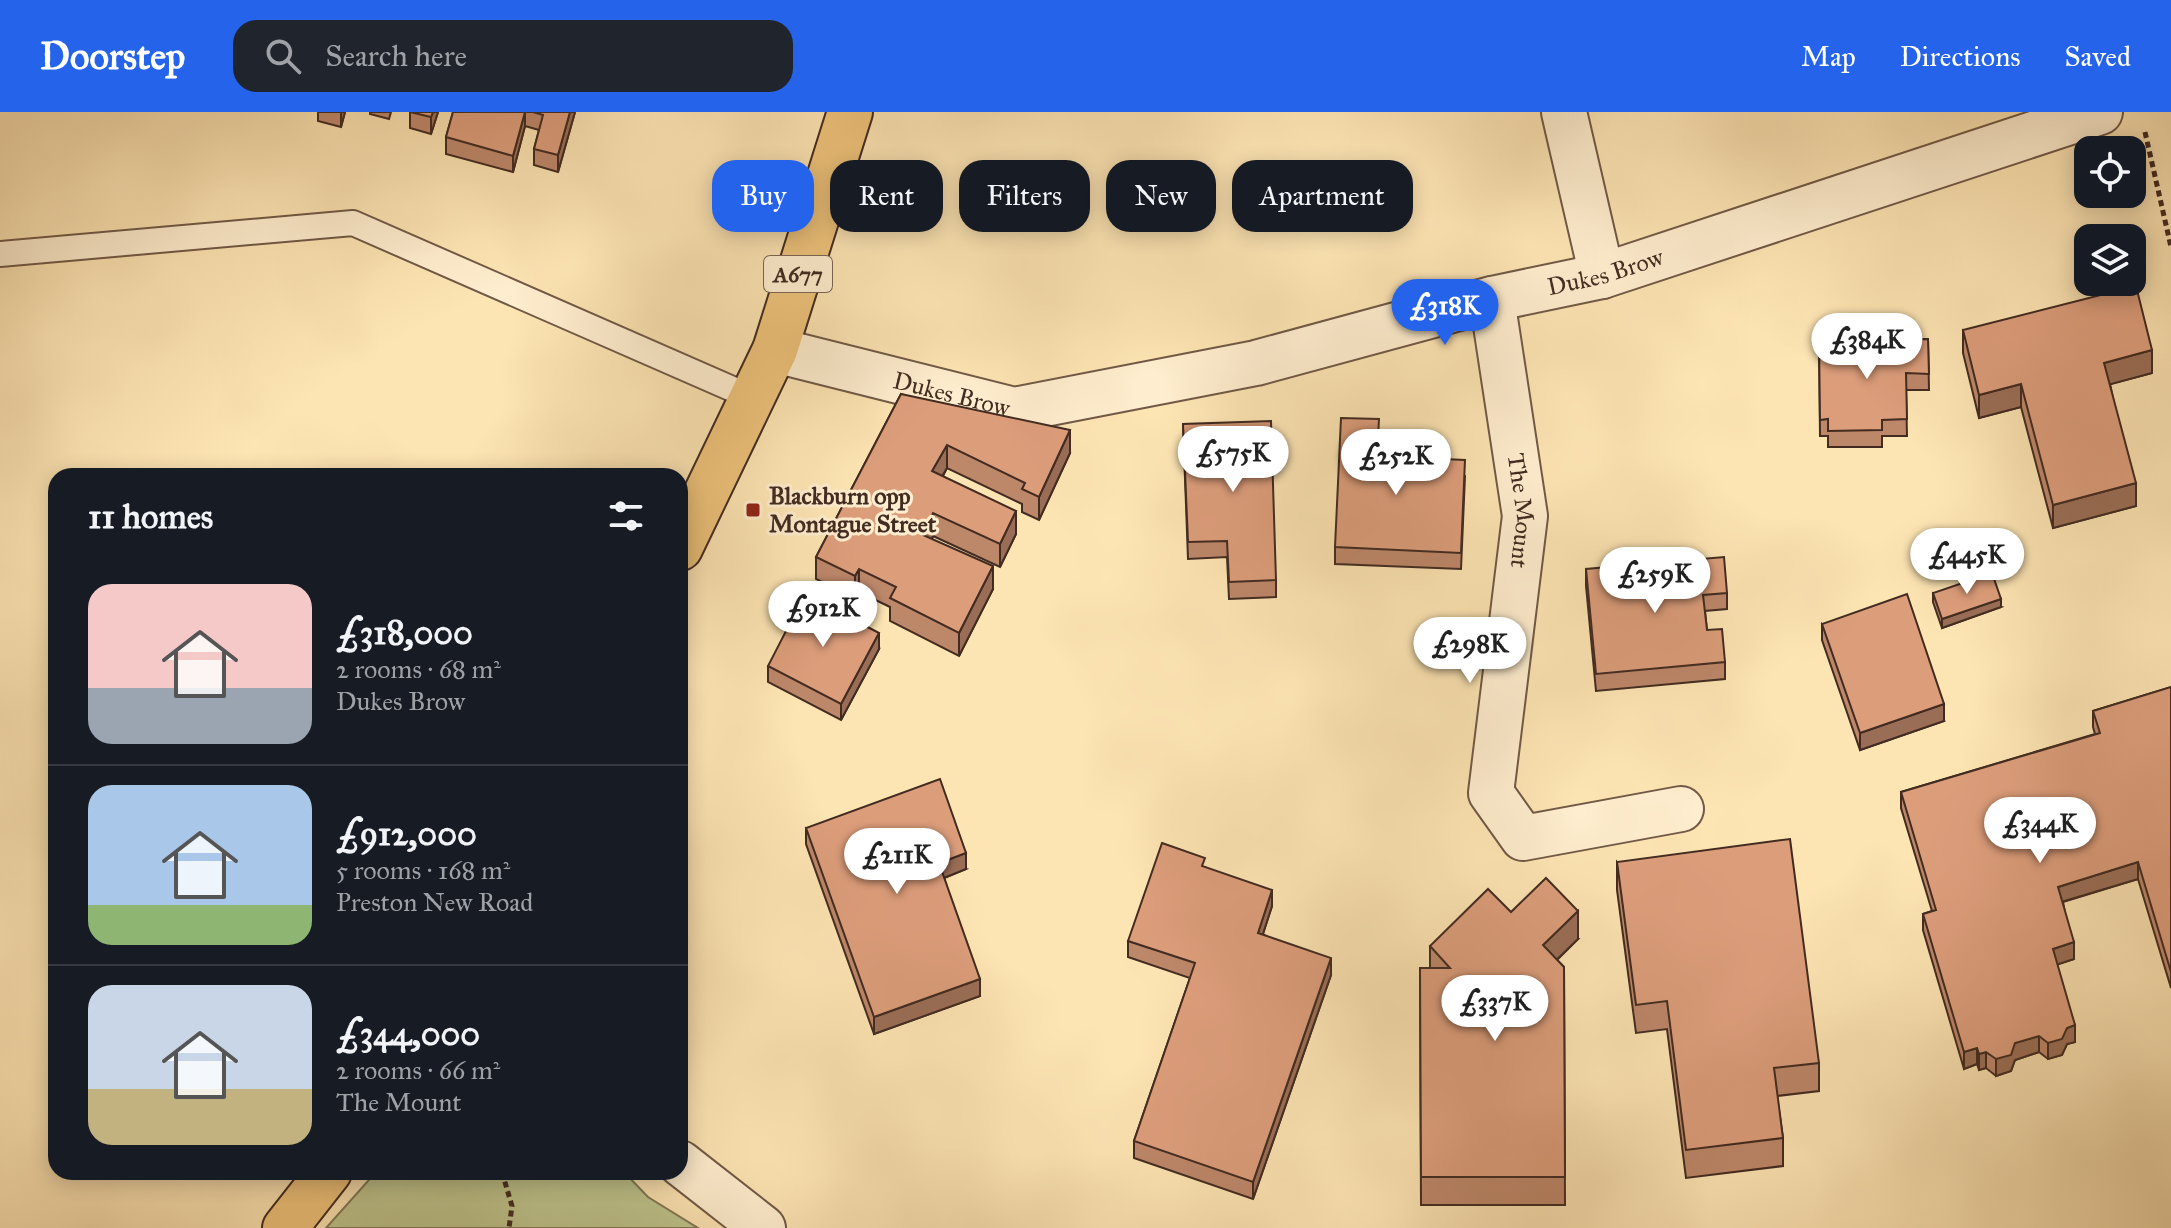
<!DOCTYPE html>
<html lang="en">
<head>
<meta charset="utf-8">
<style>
  :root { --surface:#171b24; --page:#20242c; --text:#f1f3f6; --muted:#9ea1a6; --line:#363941; --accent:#2563eb }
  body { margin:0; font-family:"IM FELL Great Primer",serif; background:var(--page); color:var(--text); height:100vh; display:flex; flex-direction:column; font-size:30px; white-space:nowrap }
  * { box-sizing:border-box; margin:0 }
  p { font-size:26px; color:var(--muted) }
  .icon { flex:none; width:44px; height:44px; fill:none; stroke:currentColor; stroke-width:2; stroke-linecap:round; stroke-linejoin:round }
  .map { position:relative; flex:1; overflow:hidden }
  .side { position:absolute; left:48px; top:356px; width:640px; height:712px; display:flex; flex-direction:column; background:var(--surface); border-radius:24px; box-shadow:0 4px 20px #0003 }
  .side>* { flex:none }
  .hud { position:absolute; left:712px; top:48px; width:760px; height:72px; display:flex; gap:16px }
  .controls { position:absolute; left:2074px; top:24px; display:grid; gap:16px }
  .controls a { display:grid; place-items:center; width:72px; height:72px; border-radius:16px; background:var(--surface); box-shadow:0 4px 20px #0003; font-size:40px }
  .price { position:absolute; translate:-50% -68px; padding:0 18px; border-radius:28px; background:#fff; color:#222; font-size:26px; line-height:52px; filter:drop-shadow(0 2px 4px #0008) }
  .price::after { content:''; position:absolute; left:50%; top:48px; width:24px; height:18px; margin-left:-12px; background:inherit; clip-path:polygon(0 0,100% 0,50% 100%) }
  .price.selected { background:var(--accent); color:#fff }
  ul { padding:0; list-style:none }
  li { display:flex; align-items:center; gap:24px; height:200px; padding:0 40px }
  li+li { border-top:2px solid var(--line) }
  li span { display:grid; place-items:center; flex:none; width:224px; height:160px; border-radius:24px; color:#555 }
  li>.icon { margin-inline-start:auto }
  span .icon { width:96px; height:96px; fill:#fffc; stroke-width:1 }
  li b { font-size:34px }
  h2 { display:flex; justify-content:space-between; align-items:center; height:96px; padding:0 40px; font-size:34px }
  .tag { padding:0 28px; border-radius:24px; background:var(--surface); box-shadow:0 4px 20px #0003; font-size:28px; line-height:72px }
  .tag.selected { background:var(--accent); color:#fff }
  header { display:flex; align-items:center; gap:48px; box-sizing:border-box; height:112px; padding:0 40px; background:var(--accent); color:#fff }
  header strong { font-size:38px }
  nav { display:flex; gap:44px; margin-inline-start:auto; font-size:28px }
  .search { width:560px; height:72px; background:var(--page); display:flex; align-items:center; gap:20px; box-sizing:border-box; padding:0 28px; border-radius:24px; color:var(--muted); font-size:30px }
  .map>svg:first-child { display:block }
  .green { fill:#bec48d; stroke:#807857; stroke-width:2 }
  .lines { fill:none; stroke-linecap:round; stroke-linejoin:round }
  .lane-casing { stroke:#715946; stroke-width:28 }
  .street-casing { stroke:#715946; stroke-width:48 }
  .highway-casing { stroke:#422b21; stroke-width:48 }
  .path { stroke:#422b21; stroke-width:5; stroke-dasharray:6 4; stroke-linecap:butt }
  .lane { stroke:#feedce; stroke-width:24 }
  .street { stroke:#feedce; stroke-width:44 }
  .highway { stroke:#eec27a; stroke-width:44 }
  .wall { fill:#bd876a; stroke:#422b21; stroke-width:2 }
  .shaded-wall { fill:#9a6e56; stroke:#422b21; stroke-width:2 }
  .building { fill:#dc9d7b; stroke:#422b21; stroke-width:2 }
  .poi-dot { fill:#8f2418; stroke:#feedce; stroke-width:3 }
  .labels { text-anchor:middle; stroke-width:6; stroke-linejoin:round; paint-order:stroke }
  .shield { fill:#feedce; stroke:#7a6555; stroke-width:2 }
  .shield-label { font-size:22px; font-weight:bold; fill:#422b21 }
  .street-label { font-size:24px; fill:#422b21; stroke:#feedce }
  .poi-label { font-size:24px; font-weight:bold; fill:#422b21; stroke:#feedce; text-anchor:start }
</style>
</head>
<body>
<header>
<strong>Doorstep</strong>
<div class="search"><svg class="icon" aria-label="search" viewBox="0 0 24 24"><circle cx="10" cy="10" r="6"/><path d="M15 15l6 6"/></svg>Search here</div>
<nav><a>Map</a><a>Directions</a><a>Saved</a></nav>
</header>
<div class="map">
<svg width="2171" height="1116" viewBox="0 0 2171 1116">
  <rect width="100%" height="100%" fill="#fde4b3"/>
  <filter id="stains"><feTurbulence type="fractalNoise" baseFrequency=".0025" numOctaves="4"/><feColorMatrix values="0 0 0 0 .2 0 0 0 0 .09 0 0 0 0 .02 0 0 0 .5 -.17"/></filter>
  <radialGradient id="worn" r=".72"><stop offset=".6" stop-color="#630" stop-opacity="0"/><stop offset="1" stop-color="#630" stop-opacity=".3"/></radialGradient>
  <path class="green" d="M376 1060H624L648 1085 698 1116H326Z"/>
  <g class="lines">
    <defs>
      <path id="lane" d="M0 142 353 111 753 286"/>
      <g id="street">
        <path d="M1564 0 1602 164"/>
        <path id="s1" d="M1492 187 1525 404 1491 681 1523 726 1681 697"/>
        <path id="s2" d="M775 238 1014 298 1256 251 1492 187 1602 164 2100 0"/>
        <path d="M680 1051 763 1116"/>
      </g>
      <g id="highway">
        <path d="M680 436 775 238 850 0"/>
        <path d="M285 1116 329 1060"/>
      </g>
    </defs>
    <use href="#lane" class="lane-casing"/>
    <use href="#street" class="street-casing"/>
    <use href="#highway" class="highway-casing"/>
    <g class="path">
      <path d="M2145 20 2171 135"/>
      <path d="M502 1060 512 1094 509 1116"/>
    </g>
    <use href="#lane" class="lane"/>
    <use href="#street" class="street"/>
    <use href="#highway" class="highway"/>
  </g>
  <g class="wall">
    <path d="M318 0H345L341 15 318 9Z"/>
    <path d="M370 0H391L389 7 370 2Z"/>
    <path d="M410 0H438L431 22 410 16Z"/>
    <path d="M453 0H575L558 60 534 53V37L539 18 525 14 513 60 446 42V25Z"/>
    <path d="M1963 218 2152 261 2110 272 2136 394 2053 416 2021 295 1979 306 1963 241Z"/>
    <path d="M1928 227 1929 278H1906L1907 324H1882V335H1828V324H1820L1819 228Z"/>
    <path d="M901 282 1070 341 1039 408 1022 400V392L947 356 943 364 1016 422 1000 455 933 424 932 427 993 477 959 544 890 509V495L859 480 855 487 816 467V445Z"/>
    <path d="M1183 312 1276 468V485L1229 487 1227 445 1188 447Z"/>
    <path d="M1378 344 1465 364 1461 457 1335 452V435Z"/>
    <path d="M1586 457 1727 481V497L1705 499 1707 518 1725 550V567L1596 579 1586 474Z"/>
    <path d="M1933 481 2001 495 1942 516 1933 490Z"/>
    <path d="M1822 512 1944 609 1860 638 1822 528Z"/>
    <path d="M879 537 841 608 768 570V554Z"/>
    <path d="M2171 575V876L2138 767 2063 790 2074 847 2057 852 2075 930 2067 932 2062 943 2048 947 2039 940 2015 948 2011 959 1996 964 1986 956 1979 958 1977 952 1964 957 1923 818V802L1932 799 1901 696V680L2095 622 2093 615V599Z"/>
    <path d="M806 716 966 757 944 766 980 884 874 922 806 732Z"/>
    <path d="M1617 750 1819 951V979L1777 984 1783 1026V1054L1686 1066 1667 917 1636 921 1617 778Z"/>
    <path d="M1205 755 1272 794 1263 822 1331 863 1253 1087 1134 1046V1029L1190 866 1128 845V829Z"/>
    <path d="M1578 827 1557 848 1564 855 1565 1093H1421L1420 856H1430V834Z"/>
  </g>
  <g class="shaded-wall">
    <path d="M341 0H345L341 15Z"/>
    <path d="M433 0H438L431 22V5Z"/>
    <path d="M525 0V14L513 60V44Z"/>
    <path d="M570 0H575L558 60V43Z"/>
    <path d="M2152 238V261L2104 274V251Z"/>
    <path d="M2021 272V295L1979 306V283Z"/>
    <path d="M1070 318V341L1039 408V385Z"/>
    <path d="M947 333V356L932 381V359Z"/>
    <path d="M2136 371V394L2053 416V393Z"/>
    <path d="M1016 399V422L1000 455V432Z"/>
    <path d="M933 401V424L923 445V423Z"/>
    <path d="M993 454V477L959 544V521Z"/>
    <path d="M859 457V480L855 487V464Z"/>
    <path d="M2001 487V495L1942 516V507Z"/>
    <path d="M879 521V537L841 608V592Z"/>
    <path d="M1944 592V609L1860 638V621Z"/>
    <path d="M966 741V757L939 768V751Z"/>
    <path d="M2138 750V767L2058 791V775Z"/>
    <path d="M1272 778V794L1258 837V821Z"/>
    <path d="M1578 799V827L1543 861V833Z"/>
    <path d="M2074 830V847L2053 854V837Z"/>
    <path d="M1331 846V863L1253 1087V1070Z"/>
    <path d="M980 867V884L874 922V905Z"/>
    <path d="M2075 913V930L2067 932 2062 943 2048 947V931L2067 916Z"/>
    <path d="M2039 924V940L2015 948 2011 959 1996 964V947L2015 931Z"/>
    <path d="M1977 936V952L1964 957V940Z"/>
    <path d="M1986 940V956L1979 958V942Z"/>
  </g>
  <g class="building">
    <path d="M410 0H433L431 5Z"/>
    <path d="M453 0H525L513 44 446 25Z"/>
    <path d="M533 0H570L558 43 534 37 543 3Z"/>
    <path d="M2136 174 2152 238 2104 251 2136 371 2053 393 2021 272 1979 283 1963 218Z"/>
    <path d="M1928 227 1929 262 1906 261 1907 307 1882 308V318L1828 319V307L1820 308 1819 228Z"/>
    <path d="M901 282 1070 318 1039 385 1022 377 1025 371 947 333 932 359 1016 399 1000 432 933 401 923 423 993 454 959 521 890 486 896 475 859 457 855 464 816 445Z"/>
    <path d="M1341 306 1379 307 1377 344 1465 348 1461 441 1335 435Z"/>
    <path d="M1271 309 1276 468 1229 470 1227 429 1188 430 1183 312Z"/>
    <path d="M1724 445 1727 481 1703 483 1707 518 1722 517 1725 550 1596 562 1586 457Z"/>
    <path d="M1992 461 2001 487 1942 507 1933 481Z"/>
    <path d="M805 482 879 521 841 592 768 554Z"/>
    <path d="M1907 482 1944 592 1860 621 1822 512Z"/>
    <path d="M2171 575V860L2138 750 2058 775 2074 830 2053 837 2075 913 2067 916 2062 927 2048 931 2039 924 2015 931 2011 943 1996 947 1986 940 1979 942 1977 936 1964 940 1923 802 1936 798 1901 680 2100 621 2093 599Z"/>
    <path d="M940 667 966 741 939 751 980 867 874 905 806 716Z"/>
    <path d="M1790 727 1819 951 1774 956 1783 1026 1686 1038 1667 889 1636 893 1617 750Z"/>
    <path d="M1162 731 1205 746 1202 754 1272 778 1258 821 1331 846 1253 1070 1134 1029 1195 851 1128 829Z"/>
    <path d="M1546 766 1578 799 1543 833 1564 855 1565 1065H1421L1420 856H1450L1430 834 1488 777 1511 800Z"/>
  </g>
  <rect class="poi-dot" x="745" y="390" width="16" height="16" rx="4"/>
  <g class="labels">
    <rect class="shield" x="764" y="144" width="68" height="36" rx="6"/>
    <g class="shield-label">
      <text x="798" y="170">A677</text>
    </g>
    <g class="street-label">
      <text dy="8" stroke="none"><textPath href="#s2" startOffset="854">Dukes Brow</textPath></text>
      <text dy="8" stroke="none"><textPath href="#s2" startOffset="182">Dukes Brow</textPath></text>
      <text dy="8" stroke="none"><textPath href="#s1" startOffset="214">The Mount</textPath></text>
    </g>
    <g class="poi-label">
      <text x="769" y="392">Blackburn opp<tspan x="769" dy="28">Montague Street</tspan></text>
    </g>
  </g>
  <rect width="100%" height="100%" filter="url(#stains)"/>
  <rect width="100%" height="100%" fill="url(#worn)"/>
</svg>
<div class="controls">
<a><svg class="icon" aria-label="locate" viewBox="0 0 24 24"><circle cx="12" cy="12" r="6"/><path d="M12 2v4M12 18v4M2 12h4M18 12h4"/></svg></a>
<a><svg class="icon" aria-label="layers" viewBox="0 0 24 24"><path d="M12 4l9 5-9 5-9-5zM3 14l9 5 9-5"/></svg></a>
</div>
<b class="price selected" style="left:1445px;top:235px">£318K</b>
<b class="price" style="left:1867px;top:269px">£384K</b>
<b class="price" style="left:1233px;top:382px">£575K</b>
<b class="price" style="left:1396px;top:385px">£252K</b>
<b class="price" style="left:1967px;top:484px">£445K</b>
<b class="price" style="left:1655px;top:503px">£259K</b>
<b class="price" style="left:823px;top:537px">£912K</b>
<b class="price" style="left:1470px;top:573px">£298K</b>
<b class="price" style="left:2040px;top:753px">£344K</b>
<b class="price" style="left:897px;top:784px">£211K</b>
<b class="price" style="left:1495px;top:931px">£337K</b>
<div class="hud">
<a class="tag selected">Buy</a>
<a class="tag">Rent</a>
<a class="tag">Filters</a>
<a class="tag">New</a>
<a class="tag">Apartment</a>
</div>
<section class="side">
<h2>11 homes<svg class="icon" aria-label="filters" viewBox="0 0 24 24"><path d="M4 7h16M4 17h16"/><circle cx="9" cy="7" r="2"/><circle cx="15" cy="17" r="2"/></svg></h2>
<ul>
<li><span style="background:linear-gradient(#f6c9c9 65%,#9aa5b1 0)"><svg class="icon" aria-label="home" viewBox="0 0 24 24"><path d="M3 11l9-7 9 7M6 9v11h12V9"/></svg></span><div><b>£318,000</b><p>2 rooms · 68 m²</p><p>Dukes Brow</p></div></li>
<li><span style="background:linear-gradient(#a9c7e8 75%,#8fb573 0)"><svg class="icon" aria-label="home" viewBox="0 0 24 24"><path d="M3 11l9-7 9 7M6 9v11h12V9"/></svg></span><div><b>£912,000</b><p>5 rooms · 168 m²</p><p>Preston New Road</p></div></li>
<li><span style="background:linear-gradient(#c9d6e8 65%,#c2b280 0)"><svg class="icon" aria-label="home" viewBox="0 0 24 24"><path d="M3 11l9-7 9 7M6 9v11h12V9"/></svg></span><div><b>£344,000</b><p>2 rooms · 66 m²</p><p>The Mount</p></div></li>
</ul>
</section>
</div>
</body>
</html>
